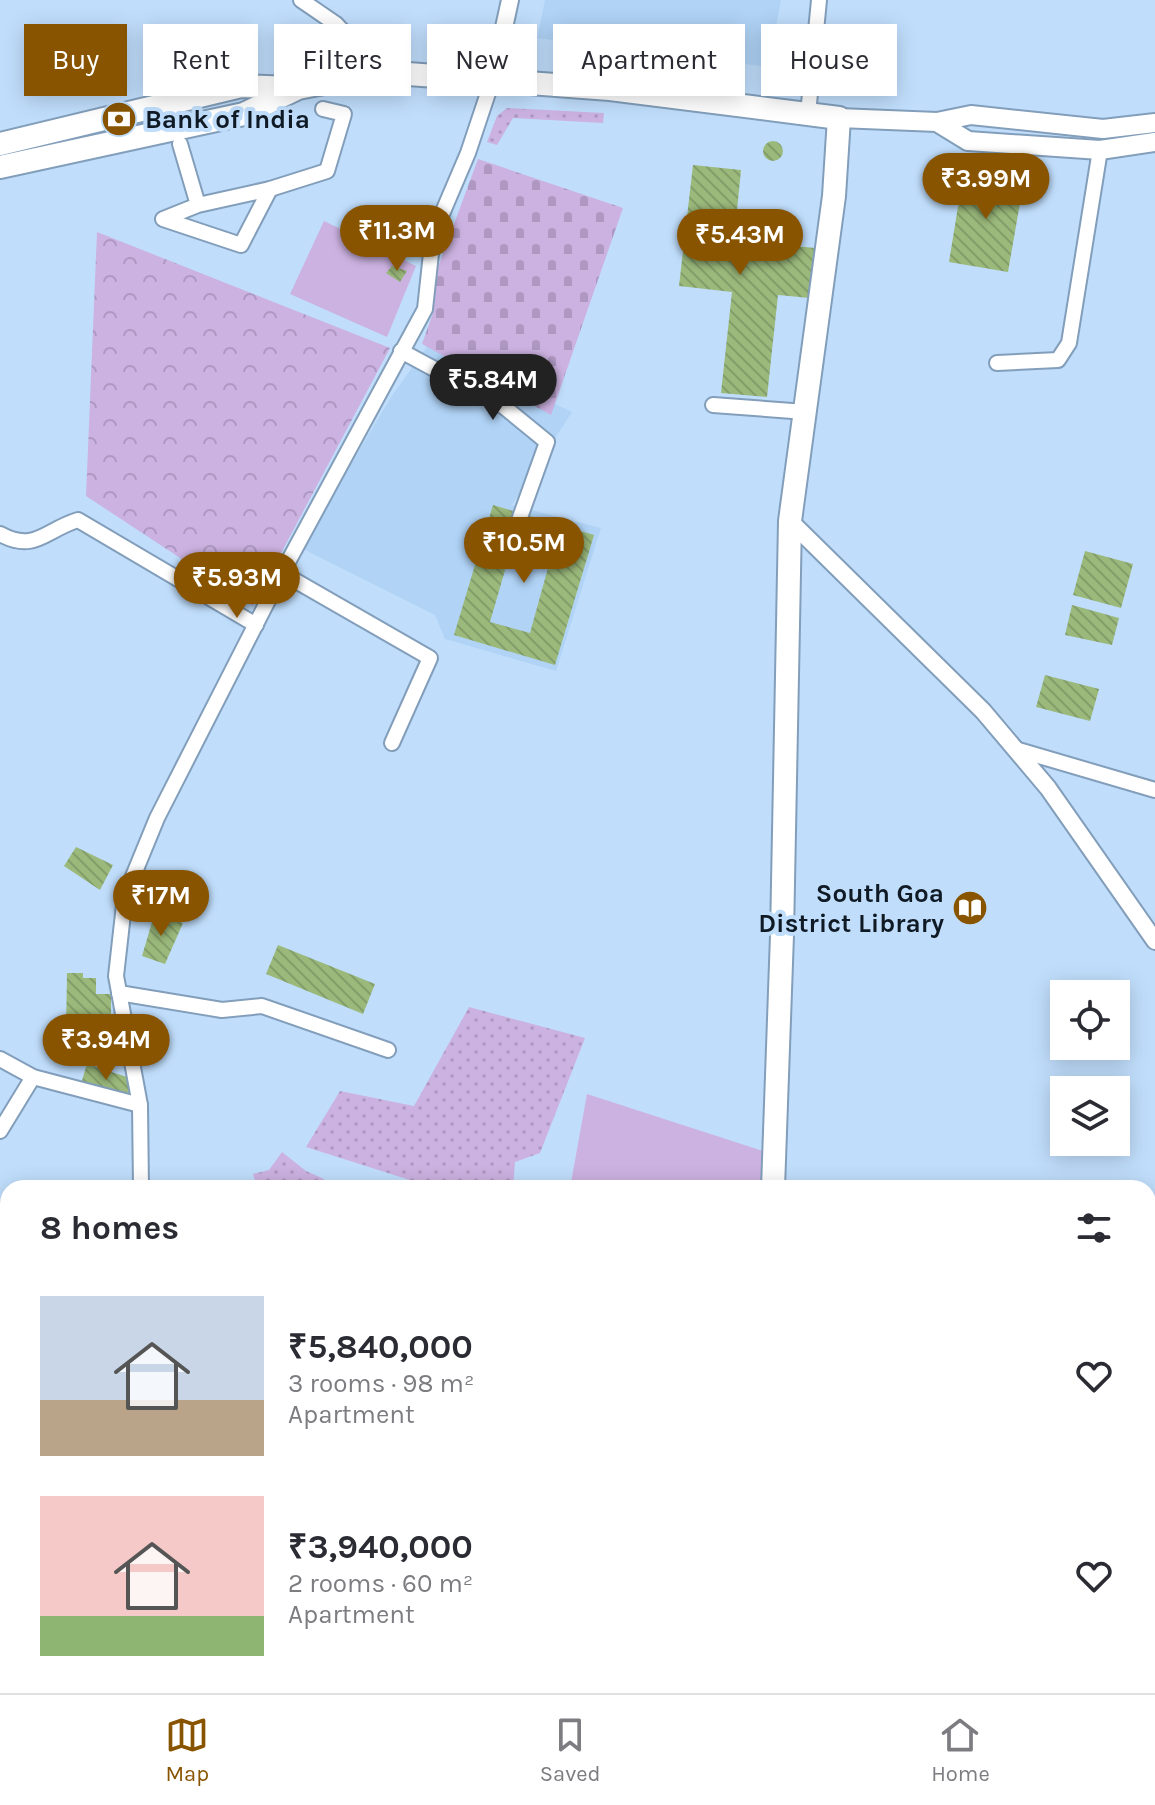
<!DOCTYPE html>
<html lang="en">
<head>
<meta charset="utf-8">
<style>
  :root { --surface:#fff; --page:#f2f2f3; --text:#2b2b33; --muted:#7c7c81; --line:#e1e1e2; --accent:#885400 }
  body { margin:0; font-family:Karla,sans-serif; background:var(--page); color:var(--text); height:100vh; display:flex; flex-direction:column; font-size:30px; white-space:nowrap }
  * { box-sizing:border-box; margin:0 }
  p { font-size:26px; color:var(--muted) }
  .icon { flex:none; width:44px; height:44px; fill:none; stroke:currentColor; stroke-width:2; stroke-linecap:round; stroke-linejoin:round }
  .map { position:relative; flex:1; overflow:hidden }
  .details { position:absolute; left:0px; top:1180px; width:1156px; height:514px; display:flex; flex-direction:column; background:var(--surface); border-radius:24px 24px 0 0; box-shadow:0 4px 20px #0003 }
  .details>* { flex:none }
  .guide { position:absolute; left:24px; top:24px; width:1108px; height:72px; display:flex; gap:16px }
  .controls { position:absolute; left:1050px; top:980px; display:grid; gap:16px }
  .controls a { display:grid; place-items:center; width:80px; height:80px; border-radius:0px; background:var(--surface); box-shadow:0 4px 20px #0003; font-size:40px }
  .price { position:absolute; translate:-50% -68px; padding:0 18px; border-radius:28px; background:var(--accent); color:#fff; font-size:26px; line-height:52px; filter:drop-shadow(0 2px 4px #0008) }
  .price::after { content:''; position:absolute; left:50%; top:48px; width:24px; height:18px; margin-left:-12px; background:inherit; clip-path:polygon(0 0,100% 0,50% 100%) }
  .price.current { background:#222; color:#fff }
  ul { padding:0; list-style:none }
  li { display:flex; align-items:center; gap:24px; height:200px; padding:0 40px }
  li span { display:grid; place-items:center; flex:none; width:224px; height:160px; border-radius:0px; color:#555 }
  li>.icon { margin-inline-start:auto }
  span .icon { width:96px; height:96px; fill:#fffc; stroke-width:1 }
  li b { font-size:34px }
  h2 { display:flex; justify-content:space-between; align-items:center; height:96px; padding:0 40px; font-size:34px }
  .pill { padding:0 28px; border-radius:0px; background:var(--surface); box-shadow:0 4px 20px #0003; font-size:28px; line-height:72px }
  .pill.current { background:var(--accent); color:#fff }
  .dock { display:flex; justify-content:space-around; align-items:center; height:112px; border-top:2px solid var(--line); background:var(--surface); font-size:22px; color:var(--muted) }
  .dock a { display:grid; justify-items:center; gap:4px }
  .dock .current { color:var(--accent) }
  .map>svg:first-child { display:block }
  .built { fill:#b0d3f6 }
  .grass { fill:#ccb2e1 }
  .forest { fill:url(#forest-crowns) }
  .cemetery { fill:url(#cemetery-stones) }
  .garden { fill:url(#garden-dots) }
  .building { fill:url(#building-back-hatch); fill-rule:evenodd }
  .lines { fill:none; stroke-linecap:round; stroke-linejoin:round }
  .minor-casing { stroke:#829eba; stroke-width:18 }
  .tertiary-casing { stroke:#829eba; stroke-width:20 }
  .secondary-casing { stroke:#829eba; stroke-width:22 }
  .primary-casing { stroke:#829eba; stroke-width:26 }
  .minor { stroke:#fff; stroke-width:14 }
  .tertiary { stroke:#fff; stroke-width:16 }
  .secondary { stroke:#fff; stroke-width:18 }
  .primary { stroke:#fff; stroke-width:22 }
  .labels { text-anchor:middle; stroke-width:8; stroke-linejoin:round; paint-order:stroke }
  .poi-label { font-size:26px; font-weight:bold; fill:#101a25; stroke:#c0defc; text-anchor:start }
</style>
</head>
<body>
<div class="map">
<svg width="1155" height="1693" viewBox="0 0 1155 1693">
  <defs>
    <pattern id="forest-crowns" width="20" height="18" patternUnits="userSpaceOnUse" patternTransform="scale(2)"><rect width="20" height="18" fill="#ccb2e1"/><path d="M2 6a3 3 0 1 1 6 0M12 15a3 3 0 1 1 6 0" fill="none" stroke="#ae98c1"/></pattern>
    <pattern id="cemetery-stones" width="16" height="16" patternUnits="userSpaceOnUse" patternTransform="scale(2)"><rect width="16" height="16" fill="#ccb2e1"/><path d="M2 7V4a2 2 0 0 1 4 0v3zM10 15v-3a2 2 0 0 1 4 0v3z" fill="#ae98c1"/></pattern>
    <pattern id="garden-dots" width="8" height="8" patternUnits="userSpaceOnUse" patternTransform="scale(2)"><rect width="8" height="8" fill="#ccb2e1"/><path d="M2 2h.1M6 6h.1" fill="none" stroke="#ae98c1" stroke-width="1.8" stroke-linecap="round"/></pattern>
    <pattern id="building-back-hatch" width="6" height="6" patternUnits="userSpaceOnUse" patternTransform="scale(2)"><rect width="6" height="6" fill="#9bb97b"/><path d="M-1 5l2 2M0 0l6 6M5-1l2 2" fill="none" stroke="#849e6a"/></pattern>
  </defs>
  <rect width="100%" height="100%" fill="#c0defc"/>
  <g class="built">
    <path d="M545 0H781L768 67 537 38Z"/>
    <path d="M429 344 572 412 512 505 601 528 556 671 445 639 435 615 301 548 391 397Z"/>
  </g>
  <g class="grass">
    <path d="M324 221 416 266 387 337 290 294Z"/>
    <path d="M587 1094 763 1151 762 1188H570Z"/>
  </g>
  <path class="forest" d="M97 232 390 348 253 606 86 496Z"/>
  <path class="cemetery" d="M478 159 623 208 551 415 422 344 433 313 437 270Z"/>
  <g class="garden">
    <path d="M507 108 604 113 603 123 513 118 497 145 487 142 497 116Z"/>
    <path d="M469 1007 585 1038 540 1153 515 1162 513 1188H435L306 1147 340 1091 414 1106Z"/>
    <path d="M282 1152 306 1171 324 1179 326 1188H257L253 1174 269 1170Z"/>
  </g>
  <g class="building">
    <circle cx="773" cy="151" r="10"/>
    <path d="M693 165 741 170 734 240 815 248 810 298 778 295 767 397 721 393 732 292 679 286Z"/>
    <path d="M964 170 1024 180 1008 272 949 262Z"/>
    <path d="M392 266 407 271 400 282 386 273Z"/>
    <path d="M493 505 594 535 555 665 454 635ZM512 546 551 557 530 633 490 622Z"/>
    <path d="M1085 551 1133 564 1121 608 1073 595Z"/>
    <path d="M1072 605 1119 618 1112 645 1065 635Z"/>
    <path d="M1045 675 1099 689 1090 721 1036 707Z"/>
    <path d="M76 847 113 865 100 890 64 866Z"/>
    <path d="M155 912 183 923 165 964 142 956Z"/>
    <path d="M278 945 375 984 363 1014 266 974Z"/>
    <path d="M67 973H83V978H96V994H111V1031H66Z"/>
    <path d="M87 1064 130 1078 133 1090 125 1099 80 1087Z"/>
  </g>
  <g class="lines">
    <defs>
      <g id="minor">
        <path d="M301 0 336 24 381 72"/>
        <path d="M808 114 819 0"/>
        <path d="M180 144 198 205 270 189 241 245 163 219 198 205"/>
        <path d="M270 189 327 171 344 114 323 109"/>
        <path d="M401 351 503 406 547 442 518 523"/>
        <path d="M997 363 1058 360 1069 343 1100 150"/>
        <path d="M713 405 806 412"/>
        <path d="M0 534C35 553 45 530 78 520L256 625"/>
        <path d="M282 573 430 658 392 743"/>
        <path d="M1015 749 1155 790"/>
        <path d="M119 993 222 1010 262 1006 388 1050"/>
        <path d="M0 1059 33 1077 140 1105"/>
        <path d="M0 1131 33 1077"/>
        <path d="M141 1188 140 1105 116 976 125 896 157 818 282 573 425 309 433 235 468 153 493 78"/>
        <path d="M0 1529 8 1533"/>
        <path d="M67 1686 81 1693"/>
        <path d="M189 1686 206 1693"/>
        <path d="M8 1693 10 1686"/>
      </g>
      <g id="tertiary">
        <path d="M493 78 510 0"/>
        <path d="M790 521 983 711 1048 788 1155 941"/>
      </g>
      <g id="secondary">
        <path d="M839 118 937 122 971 115 1103 129 1155 123"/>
        <path d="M937 122 968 141 1100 150 1155 142"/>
      </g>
      <g id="primary">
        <path d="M0 144 241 86 292 88"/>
        <path d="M0 167 244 114 298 88 381 72 610 89 839 118 834 196 790 521 782 935 773 1188"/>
        <path d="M853 1686 855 1693"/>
      </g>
    </defs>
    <use href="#minor" class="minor-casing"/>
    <use href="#tertiary" class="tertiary-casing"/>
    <use href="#secondary" class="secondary-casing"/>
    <use href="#primary" class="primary-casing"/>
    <use href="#minor" class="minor"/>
    <use href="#tertiary" class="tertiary"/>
    <use href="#secondary" class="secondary"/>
    <use href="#primary" class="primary"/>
  </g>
  <defs>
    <symbol id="bank-disc" viewBox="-11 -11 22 22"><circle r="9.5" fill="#885400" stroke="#c0defc"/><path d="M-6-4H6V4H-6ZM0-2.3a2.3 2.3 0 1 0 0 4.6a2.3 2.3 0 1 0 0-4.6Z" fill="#fff"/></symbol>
    <symbol id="library-disc" viewBox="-11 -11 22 22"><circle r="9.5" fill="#885400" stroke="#c0defc"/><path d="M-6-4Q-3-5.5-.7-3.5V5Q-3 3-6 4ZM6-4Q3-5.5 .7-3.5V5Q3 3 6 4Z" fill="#fff"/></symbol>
  </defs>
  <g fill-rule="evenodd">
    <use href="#bank-disc" x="99" y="99" width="40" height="40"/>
    <use href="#library-disc" x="950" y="888" width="40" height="40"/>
  </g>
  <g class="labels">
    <g class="poi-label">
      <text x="145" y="128">Bank of India</text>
      <text x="944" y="902" text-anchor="end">South Goa<tspan x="944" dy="30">District Library</tspan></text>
    </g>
  </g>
</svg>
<div class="controls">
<a><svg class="icon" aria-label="locate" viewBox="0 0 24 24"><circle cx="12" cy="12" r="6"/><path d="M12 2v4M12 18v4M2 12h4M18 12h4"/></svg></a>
<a><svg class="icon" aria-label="layers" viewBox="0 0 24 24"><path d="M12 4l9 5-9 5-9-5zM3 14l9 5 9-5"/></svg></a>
</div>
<b class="price" style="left:986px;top:221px">₹3.99M</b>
<b class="price" style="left:397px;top:273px">₹11.3M</b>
<b class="price" style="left:740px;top:277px">₹5.43M</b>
<b class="price current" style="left:493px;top:422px">₹5.84M</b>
<b class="price" style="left:524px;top:585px">₹10.5M</b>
<b class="price" style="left:237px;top:620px">₹5.93M</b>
<b class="price" style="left:161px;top:938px">₹17M</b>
<b class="price" style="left:106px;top:1082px">₹3.94M</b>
<div class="guide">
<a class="pill current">Buy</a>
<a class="pill">Rent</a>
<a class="pill">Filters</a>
<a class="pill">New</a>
<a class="pill">Apartment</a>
<a class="pill">House</a>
</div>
<section class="details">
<h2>8 homes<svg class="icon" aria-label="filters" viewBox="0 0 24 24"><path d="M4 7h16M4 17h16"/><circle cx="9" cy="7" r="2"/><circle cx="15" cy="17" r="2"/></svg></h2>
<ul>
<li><span style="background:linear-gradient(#c9d6e8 65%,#b9a48a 0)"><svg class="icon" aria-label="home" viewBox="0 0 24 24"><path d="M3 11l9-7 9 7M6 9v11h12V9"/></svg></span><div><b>₹5,840,000</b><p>3 rooms · 98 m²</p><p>Apartment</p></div><svg class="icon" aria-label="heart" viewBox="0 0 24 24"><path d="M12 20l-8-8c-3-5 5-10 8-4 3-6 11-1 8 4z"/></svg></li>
<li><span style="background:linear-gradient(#f6c9c9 75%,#8fb573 0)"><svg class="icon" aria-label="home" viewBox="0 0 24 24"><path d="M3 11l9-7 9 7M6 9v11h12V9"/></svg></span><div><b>₹3,940,000</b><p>2 rooms · 60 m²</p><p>Apartment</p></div><svg class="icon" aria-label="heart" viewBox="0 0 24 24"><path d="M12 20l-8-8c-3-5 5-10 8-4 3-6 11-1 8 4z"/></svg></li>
</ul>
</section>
</div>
<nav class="dock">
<a class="current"><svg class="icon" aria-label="map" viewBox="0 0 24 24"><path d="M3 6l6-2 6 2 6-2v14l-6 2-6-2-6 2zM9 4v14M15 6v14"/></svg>Map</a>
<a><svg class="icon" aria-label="saved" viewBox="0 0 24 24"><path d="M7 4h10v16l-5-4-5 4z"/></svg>Saved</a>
<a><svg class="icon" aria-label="home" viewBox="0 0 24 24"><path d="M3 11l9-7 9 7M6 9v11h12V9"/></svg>Home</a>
</nav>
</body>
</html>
